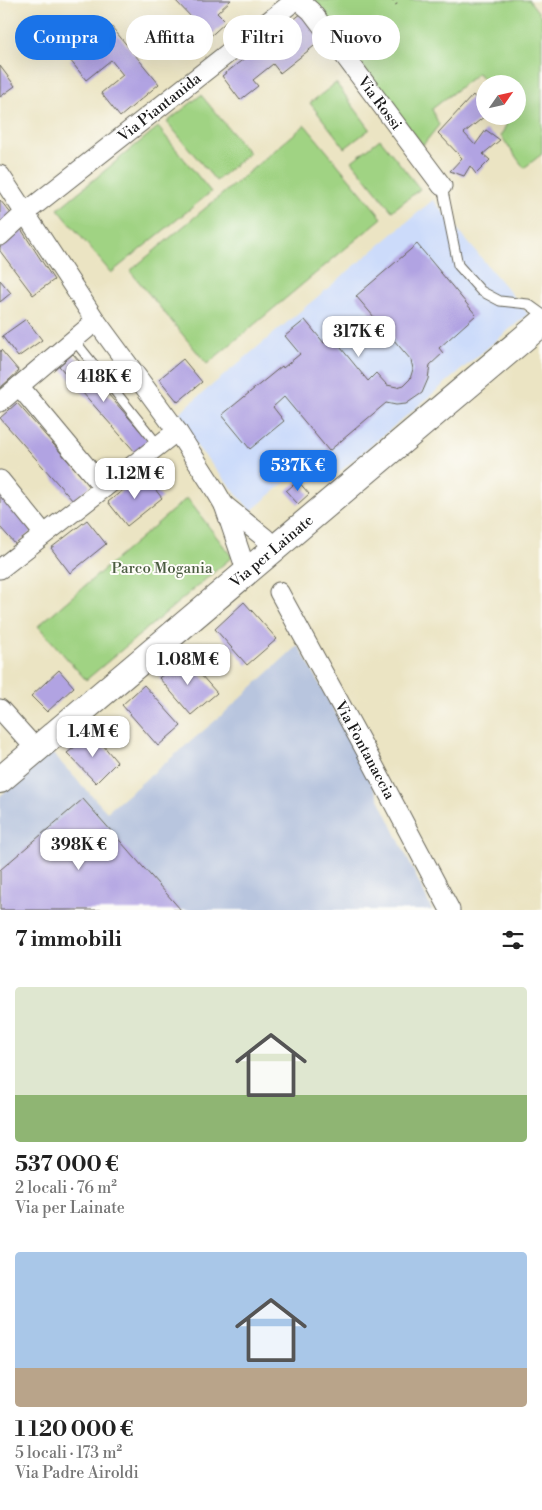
<!DOCTYPE html>
<html lang="it">
<head>
<meta charset="utf-8">
<style>
  :root { --surface:#fff; --page:#f2f2f2; --text:#222; --muted:#767676; --accent:#1a73e8 }
  body { margin:0; font-family:"Libre Bodoni",serif; background:var(--page); color:var(--text); height:100vh; display:flex; flex-direction:column; font-size:19px; white-space:nowrap }
  * { box-sizing:border-box; margin:0 }
  p { font-size:16px; color:var(--muted) }
  .icon { flex:none; width:28px; height:28px; fill:none; stroke:currentColor; stroke-width:2; stroke-linecap:round; stroke-linejoin:round }
  .map { position:relative; height:910px; overflow:hidden }
  .drawer { display:flex; flex-direction:column; background:var(--surface); flex:1 }
  .drawer>* { flex:none }
  .top-card { position:absolute; left:15px; top:15px; width:512px; height:45px; display:flex; gap:10px }
  .needle { width:32px; rotate:56deg }
  .controls { position:absolute; left:476px; top:75px; display:grid; gap:10px }
  .controls a { display:grid; place-items:center; width:50px; height:50px; border-radius:50%; background:var(--surface); box-shadow:0 5px 20px #0002; font-size:25px }
  .price { position:absolute; translate:-50% -42px; padding:0 11px; border-radius:10px; background:#fff; color:#222; font-size:16px; line-height:32px; filter:drop-shadow(0 1px 2px #0008) }
  .price::after { content:''; position:absolute; left:50%; top:30px; width:15px; height:11px; margin-left:-8px; background:inherit; clip-path:polygon(0 0,100% 0,50% 100%) }
  .price.current { background:var(--accent); color:#fff }
  ul { padding:0; list-style:none }
  li { display:grid; align-content:center; gap:10px; height:265px; padding:0 15px }
  li span { display:grid; place-items:center; height:155px; border-radius:5px; color:#555 }
  li>.icon { margin-inline-start:auto }
  span .icon { width:90px; height:90px; fill:#fffc; stroke-width:1 }
  li b { font-size:21px }
  h2 { display:flex; justify-content:space-between; align-items:center; height:60px; padding:0 15px; font-size:21px }
  .chip { padding:0 18px; border-radius:22px; background:var(--surface); box-shadow:0 5px 20px #0002; font-size:18px; line-height:45px }
  .chip.current { background:var(--accent); color:#fff }
  .map>svg:first-child { display:block }
  .built { fill:#ccdbfa }
  .industrial { fill:#b8c5de }
  .green { fill:#a0d383; stroke:#5e7850 }
  .building { fill:#b1a3e2 }
  .lines { fill:none; stroke-linecap:round; stroke-linejoin:round }
  .lane-casing { stroke:#646256; stroke-width:11 }
  .street-casing { stroke:#646256; stroke-width:21 }
  .secondary-casing { stroke:#646256; stroke-width:28 }
  .path { stroke:#646256; stroke-width:2.5; stroke-dasharray:1 4; stroke-linecap:butt }
  .lane { stroke:#fff; stroke-width:9 }
  .street { stroke:#fff; stroke-width:19 }
  .secondary { stroke:#fff; stroke-width:26 }
  .labels { text-anchor:middle; stroke-width:4; stroke-linejoin:round; paint-order:stroke }
  .street-label { font-size:15px; fill:#1c1c1c; stroke:#fdfcf7 }
  .park-label { font-size:15px; fill:#4a5c40; stroke:#fdfcf7 }
</style>
</head>
<body>
<div class="map">
<svg width="542" height="910" viewBox="0 0 542 910">
  <rect width="100%" height="100%" fill="#fdfcf7"/>
  <filter id="ink" filterUnits="userSpaceOnUse"><feTurbulence type="fractalNoise" baseFrequency=".02" numOctaves="2"/><feDisplacementMap in="SourceGraphic" scale="10" xChannelSelector="R" yChannelSelector="G"/><feConvolveMatrix kernelMatrix="1 2 1 2 8 2 1 2 1" color-interpolation-filters="sRGB"/></filter>
  <filter id="wash" filterUnits="userSpaceOnUse"><feTurbulence type="fractalNoise" baseFrequency=".0096" numOctaves="4" result="noise"/><feDisplacementMap in="SourceGraphic" scale="20" xChannelSelector="R" yChannelSelector="G"/><feGaussianBlur stdDeviation="1.12" result="paint"/><feColorMatrix in="noise" values="0 0 0 0 0 0 0 0 0 0 0 0 0 0 0 0 0 1.4 0 .05"/><feComposite in="paint" operator="in"/></filter>
  <g filter="url(#wash)">
    <rect width="100%" height="100%" fill="#ebe4c3"/>
    <path class="built" d="M433 200 528 314 332 478 301 469 251 511 173 418Z"/>
    <path class="industrial" d="M298 645 353 744 432 910H0V796L51 752 107 812 222 715Z"/>
    <g class="green">
      <path d="M315 0H529L542 17V154L524 168 501 136 510 116H518V84H487L478 73 432 109 439 125 423 145 311 3Z"/>
      <path d="M336 83 370 129 345 148 310 103Z"/>
      <path d="M201 95 249 153 216 181 167 122Z"/>
      <path d="M305 125 382 218 207 364 130 271Z"/>
      <path d="M158 127 211 192 111 273 58 209Z"/>
      <path d="M380 139 420 189 392 211 352 161Z"/>
      <path d="M187 498 232 557 86 680 38 626Z"/>
    </g>
    <g id="blocks">
      <g class="building">
        <path d="M175 0H231L217 13 226 22 193 52 176 34 193 19Z"/>
        <path d="M302 13 323 39 280 73 273 64 253 80 258 86 240 100 222 76Z"/>
        <path d="M111 26 159 84 120 117 101 93 123 75 111 60 86 80 70 60Z"/>
        <path d="M0 66 15 86 0 97Z"/>
        <path d="M473 95 485 110V116L464 133 475 145 486 130 500 140 483 154 490 160 476 174 470 166 464 176 450 171 462 158 438 133Z"/>
        <path d="M0 200 13 216 0 226Z"/>
        <path d="M21 229 54 280 33 295 0 251V246Z"/>
        <path d="M417 244 476 315 439 348 443 353 430 365 428 379 422 393 406 404 396 405 386 403 329 451 284 397 273 407 284 421 250 449 222 415 282 366 283 368 300 354 285 336 305 320 324 343 332 337 368 381 376 373 387 385 397 387 404 385 410 379 413 369 411 360 356 296Z"/>
        <path d="M0 280 11 293 0 302Z"/>
        <path d="M26 319 42 340 18 357 2 336Z"/>
        <path d="M1 350 19 371 0 388V352Z"/>
        <path d="M73 354 149 441 136 453 59 366Z"/>
        <path d="M183 359 202 382 178 402 159 379Z"/>
        <path d="M17 403 90 486 73 501 0 418Z"/>
        <path d="M143 474 162 498 127 526 108 502Z"/>
        <path d="M298 481 309 494 298 504 286 491Z"/>
        <path d="M0 495 32 531 16 545 0 527Z"/>
        <path d="M87 520 106 544 70 573 51 548Z"/>
        <path d="M244 602 277 639 247 665 215 629Z"/>
        <path d="M184 656 217 693 191 715 159 678Z"/>
        <path d="M59 670 74 687 47 712 31 696Z"/>
        <path d="M144 685 181 726 158 746 122 705Z"/>
        <path d="M93 733 117 762 96 783 67 753Z"/>
        <path d="M83 799 181 910H0V870Z"/>
      </g>
    </g>
  </g>
  <g filter="url(#ink)">
    <use href="#blocks" fill-opacity="0" stroke="#646256" stroke-width="1"/>
    <g class="lines">
      <defs>
        <g id="lane">
          <path d="M442 186 458 265 481 291 500 301 528 304 542 314"/>
          <path d="M74 340 158 445"/>
        </g>
        <g id="street">
          <path id="s1" d="M298 0 311 11 442 186"/>
          <path d="M0 175 96 321 177 431 217 493 224 505 247 573"/>
          <path id="s2" d="M0 236 25 213 288 6 292 0"/>
          <path d="M19 386 104 488"/>
          <path d="M0 402 96 321"/>
          <path d="M0 480 44 534"/>
          <path d="M224 505 265 538 275 549"/>
          <path d="M0 569 177 431"/>
          <path id="s3" d="M279 592 366 751 450 910"/>
          <path d="M0 709 36 749"/>
        </g>
        <g id="secondary">
          <path id="s4" d="M0 780 542 323"/>
        </g>
      </defs>
      <use href="#lane" class="lane-casing"/>
      <use href="#street" class="street-casing"/>
      <use href="#secondary" class="secondary-casing"/>
      <path class="path" d="M393 0 399 8"/>
      <use href="#lane" class="lane"/>
      <use href="#street" class="street"/>
      <use href="#secondary" class="secondary"/>
    </g>
  </g>
  <g class="labels">
    <g class="street-label">
      <text dy="5" stroke="none"><textPath href="#s1" startOffset="132">Via Rossi</textPath></text>
      <text dy="5" stroke="none"><textPath href="#s2" startOffset="205">Via Piantanida</textPath></text>
      <text dy="5" stroke="none"><textPath href="#s4" startOffset="355">Via per Lainate</textPath></text>
      <text dy="5" stroke="none"><textPath href="#s3" startOffset="180">Via Fontanaccia</textPath></text>
    </g>
    <g class="park-label">
      <text x="162" y="573">Parco Mogania</text>
    </g>
  </g>
</svg>
<div class="controls">
<a><svg class="needle" viewBox="-14 -14 28 28"><path d="M0-13l5 13h-10z" fill="#e53935"/><path d="M0 13l5-13h-10z" fill="#767676"/></svg></a>
</div>
<b class="price" style="left:359px;top:358px">317K €</b>
<b class="price" style="left:104px;top:403px">418K €</b>
<b class="price current" style="left:298px;top:492px">537K €</b>
<b class="price" style="left:135px;top:500px">1.12M €</b>
<b class="price" style="left:188px;top:686px">1.08M €</b>
<b class="price" style="left:93px;top:758px">1.4M €</b>
<b class="price" style="left:79px;top:871px">398K €</b>
<div class="top-card">
<a class="chip current">Compra</a>
<a class="chip">Affitta</a>
<a class="chip">Filtri</a>
<a class="chip">Nuovo</a>
</div>
</div>
<section class="drawer">
<h2>7 immobili<svg class="icon" aria-label="filters" viewBox="0 0 24 24"><path d="M4 7h16M4 17h16"/><circle cx="9" cy="7" r="2"/><circle cx="15" cy="17" r="2"/></svg></h2>
<ul>
<li><span style="background:linear-gradient(#dfe7d0 70%,#8fb573 0)"><svg class="icon" aria-label="home" viewBox="0 0 24 24"><path d="M3 11l9-7 9 7M6 9v11h12V9"/></svg></span><div><b>537 000 €</b><p>2 locali · 76 m²</p><p>Via per Lainate</p></div></li>
<li><span style="background:linear-gradient(#a9c7e8 75%,#b9a48a 0)"><svg class="icon" aria-label="home" viewBox="0 0 24 24"><path d="M3 11l9-7 9 7M6 9v11h12V9"/></svg></span><div><b>1 120 000 €</b><p>5 locali · 173 m²</p><p>Via Padre Airoldi</p></div></li>
</ul>
</section>
</body>
</html>
